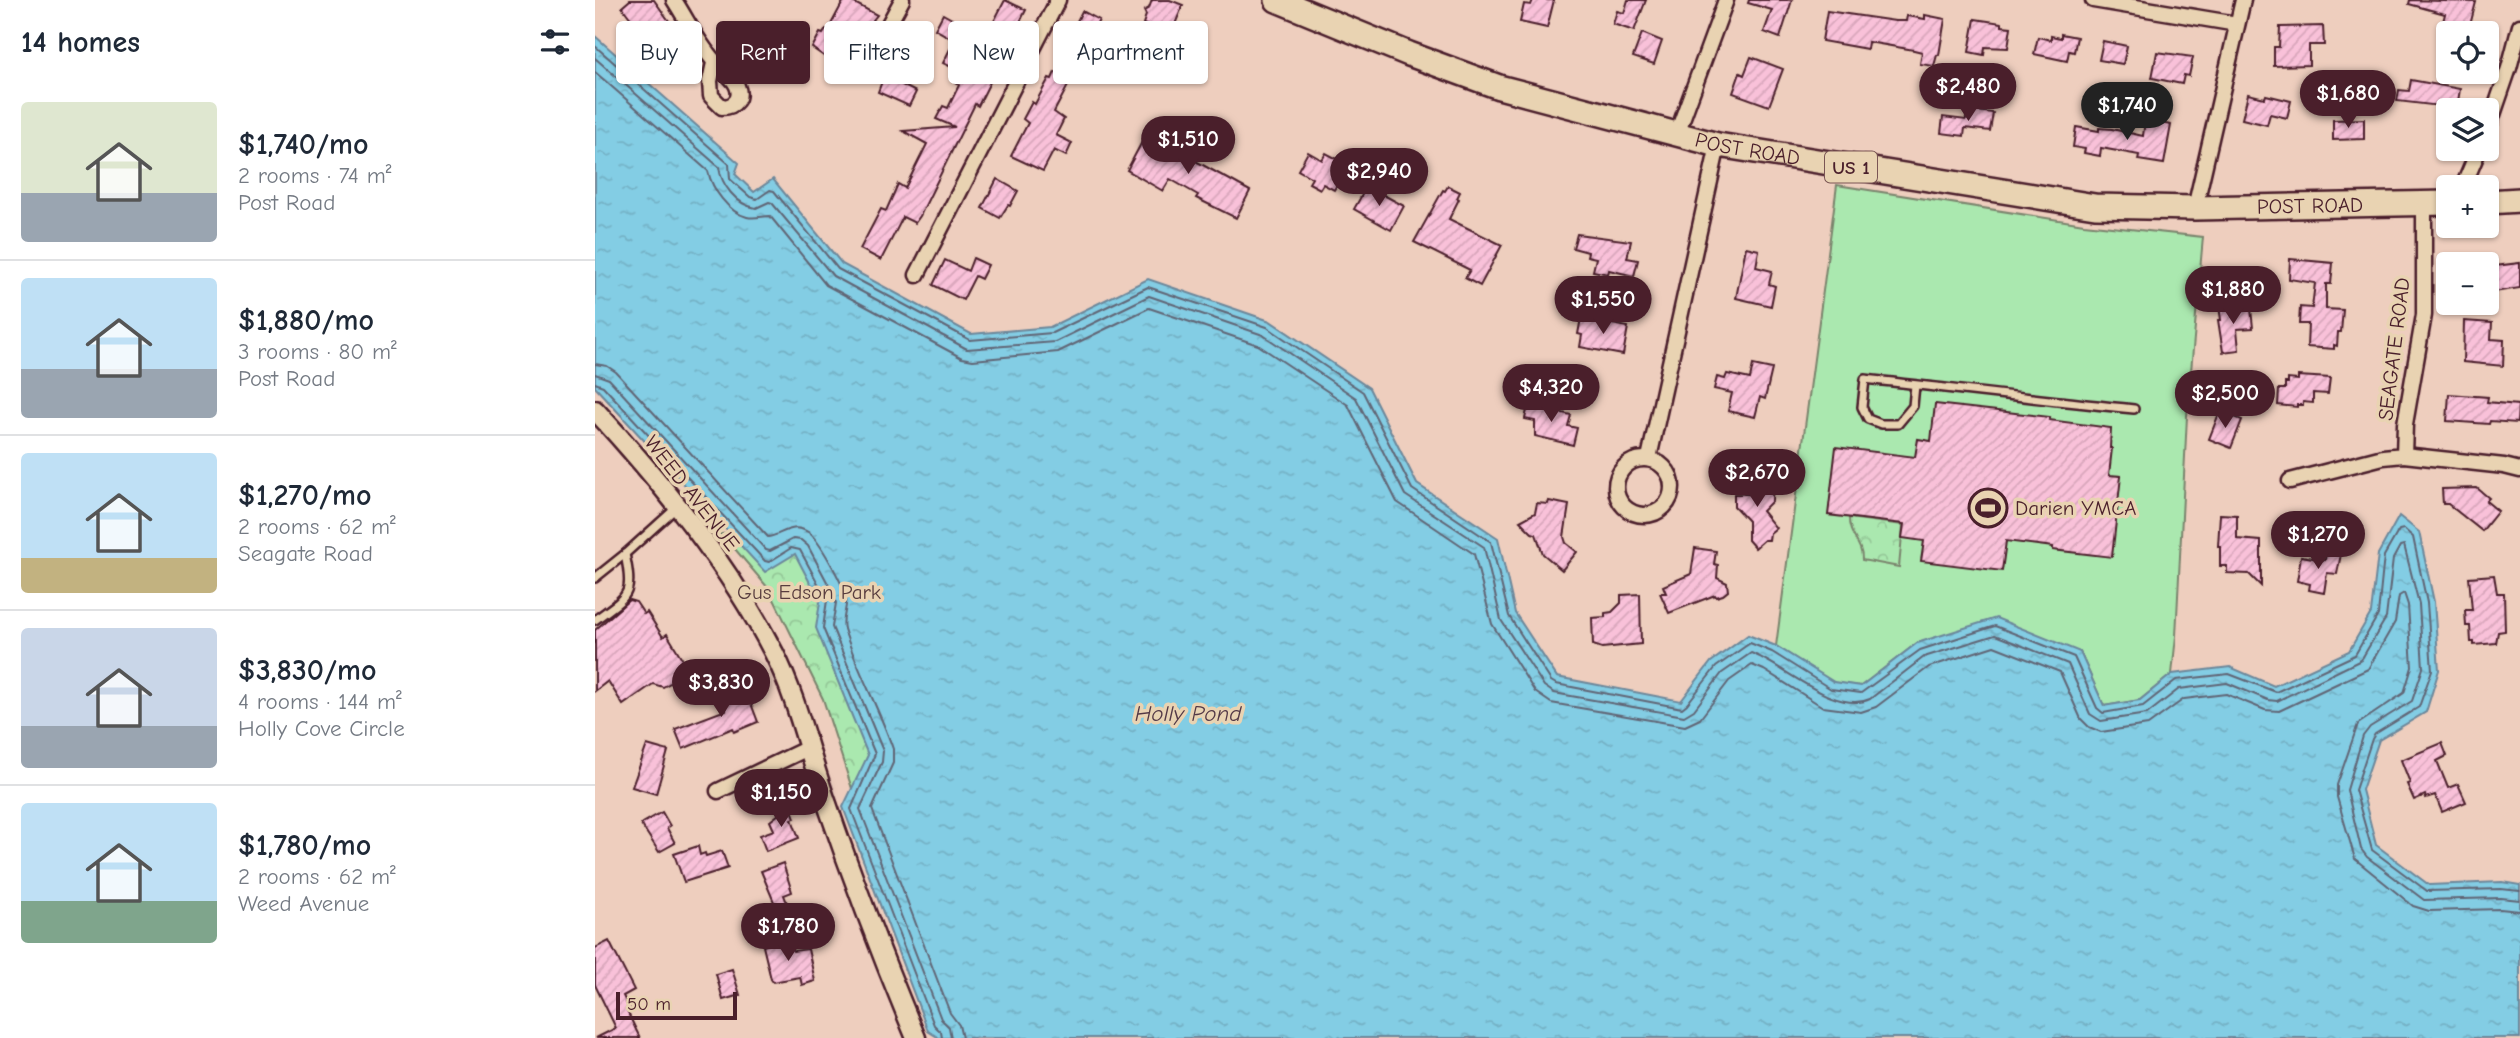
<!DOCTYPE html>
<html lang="en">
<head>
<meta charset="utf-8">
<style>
  :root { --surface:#fff; --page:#f6f6f7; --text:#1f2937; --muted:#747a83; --line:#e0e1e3; --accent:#4a1f2b }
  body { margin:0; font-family:"Comic Neue",sans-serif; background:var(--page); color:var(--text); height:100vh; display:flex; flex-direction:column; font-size:26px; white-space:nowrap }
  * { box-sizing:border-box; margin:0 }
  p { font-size:23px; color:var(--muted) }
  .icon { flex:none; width:38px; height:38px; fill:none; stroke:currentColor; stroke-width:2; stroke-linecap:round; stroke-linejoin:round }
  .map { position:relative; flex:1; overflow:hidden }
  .drawer { display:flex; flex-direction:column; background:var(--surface); width:595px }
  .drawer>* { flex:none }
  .top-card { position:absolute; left:21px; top:21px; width:665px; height:63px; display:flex; gap:14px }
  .buttons { position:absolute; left:1841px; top:21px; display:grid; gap:14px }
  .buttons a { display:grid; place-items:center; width:63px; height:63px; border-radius:7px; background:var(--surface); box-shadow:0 2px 5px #0004; font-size:35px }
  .scale { position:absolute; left:21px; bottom:18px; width:121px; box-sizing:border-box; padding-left:7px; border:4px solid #4a1f2b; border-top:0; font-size:19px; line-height:24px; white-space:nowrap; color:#4a1f2b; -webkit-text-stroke:5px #e9d3b2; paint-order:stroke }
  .price { position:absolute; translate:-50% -60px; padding:0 16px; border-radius:24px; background:var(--accent); color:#fff; font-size:23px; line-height:46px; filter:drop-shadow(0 2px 4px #0008) }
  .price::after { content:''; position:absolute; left:50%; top:42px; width:21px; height:16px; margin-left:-10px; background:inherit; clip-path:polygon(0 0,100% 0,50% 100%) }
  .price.on { background:#222; color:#fff }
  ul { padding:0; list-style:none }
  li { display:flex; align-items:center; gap:21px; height:175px; padding:0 21px }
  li+li { border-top:2px solid var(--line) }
  li span { display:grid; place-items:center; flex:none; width:196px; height:140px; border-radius:7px; color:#555 }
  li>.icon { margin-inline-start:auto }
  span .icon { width:84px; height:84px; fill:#fffc; stroke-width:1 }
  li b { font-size:30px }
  h2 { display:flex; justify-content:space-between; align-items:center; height:84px; padding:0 21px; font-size:30px }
  .tag { padding:0 24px; border-radius:7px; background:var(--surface); box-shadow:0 2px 5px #0004; font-size:24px; line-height:63px }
  .tag.on { background:var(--accent); color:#fff }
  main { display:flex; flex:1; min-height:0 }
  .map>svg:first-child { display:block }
  .grass { fill:#aae8af; stroke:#7a846d; stroke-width:2 }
  .park { fill:url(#park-crowns); stroke:#7a846d; stroke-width:2 }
  .water { fill:url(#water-ripples); stroke:#6c879a; stroke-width:2 }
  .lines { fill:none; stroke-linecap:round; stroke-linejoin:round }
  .shore { stroke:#616575; stroke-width:2 }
  .building { fill:url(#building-hatch); stroke:#4a1f2b; stroke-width:2 }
  .service-casing { stroke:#4a1f2b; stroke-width:12 }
  .minor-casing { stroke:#4a1f2b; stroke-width:19 }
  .tertiary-casing { stroke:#4a1f2b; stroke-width:23 }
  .primary-casing { stroke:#4a1f2b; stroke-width:28 }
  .service { stroke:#e9d3b2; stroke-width:7 }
  .minor { stroke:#e9d3b2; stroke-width:14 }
  .tertiary { stroke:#e9d3b2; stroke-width:18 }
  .primary { stroke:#e9d3b2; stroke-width:23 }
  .labels { text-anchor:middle; stroke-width:7; stroke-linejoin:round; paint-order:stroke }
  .shield { fill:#e9d3b2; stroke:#7a5554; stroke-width:2 }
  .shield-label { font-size:19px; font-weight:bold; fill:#4a1f2b }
  .street-label { font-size:21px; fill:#4a1f2b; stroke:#e9d3b2 }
  .poi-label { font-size:21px; fill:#4a1f2b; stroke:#e9d3b2; text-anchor:start }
  .park-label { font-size:21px; fill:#583d3f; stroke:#e9d3b2 }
  .water-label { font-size:23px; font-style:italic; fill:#533947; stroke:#e9d3b2 }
</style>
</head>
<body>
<main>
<section class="drawer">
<h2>14 homes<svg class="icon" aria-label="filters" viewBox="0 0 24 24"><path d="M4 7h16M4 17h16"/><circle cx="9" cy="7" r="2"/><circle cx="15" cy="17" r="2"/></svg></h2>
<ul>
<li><span style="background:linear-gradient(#dfe7d0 65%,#9aa5b1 0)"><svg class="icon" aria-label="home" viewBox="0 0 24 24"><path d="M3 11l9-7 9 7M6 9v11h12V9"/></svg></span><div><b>$1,740/mo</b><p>2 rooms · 74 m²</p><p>Post Road</p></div></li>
<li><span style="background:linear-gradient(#bfe0f5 65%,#9aa5b1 0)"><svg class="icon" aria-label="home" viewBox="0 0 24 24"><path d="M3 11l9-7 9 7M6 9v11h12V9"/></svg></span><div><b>$1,880/mo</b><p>3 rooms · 80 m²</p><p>Post Road</p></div></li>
<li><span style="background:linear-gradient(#bfe0f5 75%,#c2b280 0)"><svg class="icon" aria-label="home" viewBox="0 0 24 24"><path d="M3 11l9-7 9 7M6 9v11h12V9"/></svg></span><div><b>$1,270/mo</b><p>2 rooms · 62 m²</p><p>Seagate Road</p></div></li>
<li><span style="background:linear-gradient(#c9d6e8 70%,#9aa5b1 0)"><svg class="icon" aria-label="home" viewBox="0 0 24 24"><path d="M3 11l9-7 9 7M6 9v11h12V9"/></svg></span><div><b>$3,830/mo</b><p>4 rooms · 144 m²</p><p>Holly Cove Circle</p></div></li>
<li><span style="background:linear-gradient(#bfe0f5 70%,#7fa58c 0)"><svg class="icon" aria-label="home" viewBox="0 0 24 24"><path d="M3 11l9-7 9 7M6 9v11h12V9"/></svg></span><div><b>$1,780/mo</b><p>2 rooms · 62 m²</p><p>Weed Avenue</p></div></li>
</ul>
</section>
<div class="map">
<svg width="1925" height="1038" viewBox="0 0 1925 1038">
  <defs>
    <pattern id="park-crowns" width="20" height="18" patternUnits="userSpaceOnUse" patternTransform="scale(1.75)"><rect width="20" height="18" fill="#aae8af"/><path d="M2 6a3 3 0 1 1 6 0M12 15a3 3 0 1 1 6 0" fill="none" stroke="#94c797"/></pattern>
    <pattern id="water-ripples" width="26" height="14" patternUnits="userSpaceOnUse" patternTransform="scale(1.75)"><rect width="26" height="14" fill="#83cde4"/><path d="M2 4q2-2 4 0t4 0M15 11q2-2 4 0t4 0" fill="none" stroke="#73b0c4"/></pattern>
    <pattern id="building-hatch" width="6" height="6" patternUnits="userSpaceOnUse" patternTransform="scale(1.75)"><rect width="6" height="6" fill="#f9c1d9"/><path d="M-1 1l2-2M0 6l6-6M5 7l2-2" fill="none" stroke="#d7a5ba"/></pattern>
  </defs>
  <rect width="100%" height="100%" fill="#eecebe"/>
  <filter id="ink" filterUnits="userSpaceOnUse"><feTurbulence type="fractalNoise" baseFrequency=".0143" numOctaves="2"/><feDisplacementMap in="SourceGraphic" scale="14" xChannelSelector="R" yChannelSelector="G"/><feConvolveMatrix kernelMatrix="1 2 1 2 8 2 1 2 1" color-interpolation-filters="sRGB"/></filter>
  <g filter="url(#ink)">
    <path class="grass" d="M1242 185 1489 224 1608 237 1592 416 1581 636 1577 674 1545 700 1509 706 1485 652 1322 643 1266 686 1239 683 1181 646Z"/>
    <g class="park">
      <path d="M1254 518 1308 525 1304 567 1267 560C1268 544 1253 535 1254 518Z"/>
      <path d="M181 533 210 539 288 725 271 832 228 699 174 589 140 549 123 534Z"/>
    </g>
    <path class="water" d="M0 36 144 163 140 174 159 192 178 179 247 264 376 334 455 327 553 279 675 321 774 388 822 484 903 538 920 613 962 677 1086 701 1116 662 1153 635 1181 646 1239 682 1266 686 1322 643 1401 618 1485 652 1509 706 1545 700 1577 674 1635 667 1679 686 1754 651 1776 613 1783 554 1804 516 1824 532 1839 602 1844 670 1831 712 1784 740 1767 790 1781 845 1834 885 1907 882 1925 885V1038H344L333 1031 248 807 273 755 221 628 225 602 200 554 170 572 0 387Z"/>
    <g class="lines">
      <g class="shore">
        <path d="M0 46 134 164 135 179 155 197 162 199 175 190 179 191 243 269 375 340 457 333 553 287 672 327 768 392 817 489 896 542 914 616 956 681 961 684 1087 708 1092 704 1121 667 1155 643 1177 652 1236 689 1266 693 1325 650 1400 626 1479 657 1502 708 1508 713 1548 706 1581 680 1634 674 1681 692 1760 655 1783 615 1789 556 1804 530 1809 529 1818 537 1832 603 1837 670 1824 707 1780 734 1777 739 1760 790 1777 850 1832 891 1906 889 1925 891"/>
        <path d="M0 58 124 167C126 184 141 205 161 208L174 202 177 203 238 276 372 349 460 342 554 296 668 335 761 398 810 495 889 547 906 620 949 686 959 693 1089 716 1099 710 1127 673 1156 653C1189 665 1240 715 1275 699L1329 657 1400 635 1473 664 1495 714 1506 721 1552 714 1584 689 1632 683 1673 700 1682 701 1766 660 1791 618 1798 559 1805 546 1809 545 1824 604 1828 668 1817 701 1775 727 1768 736 1752 790 1766 849 1772 857 1829 900 1906 898 1925 900"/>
        <path d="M0 72 113 171C117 189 133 212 152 217 160 219 168 216 175 216L231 285 367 358 378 360 463 352 554 308 663 345 753 405 802 502 879 554 897 624 940 692 956 703 1090 726 1105 719 1134 681 1157 665 1169 670 1228 707 1266 712 1281 707 1334 667 1399 646 1465 672 1486 719 1494 727 1506 732 1553 725 1589 699 1631 694 1670 710 1684 711 1773 669 1800 622 1804 596 1809 593 1813 605 1817 667 1809 693 1763 724 1742 785V797L1760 859 1818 906 1834 911 1905 909 1925 911"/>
        <path d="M0 364 12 366 21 372 173 537C187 535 197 522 213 532 224 539 248 584 251 597 253 608 246 619 249 629 262 670 284 708 298 749V763L277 809 355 1013 364 1025 367 1038"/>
        <path d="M0 374 14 379 171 550 175 551 198 539 206 540 213 546 239 595 241 603 237 627 288 751 287 762 265 809 346 1019 354 1027 356 1038"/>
        <path d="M0 383 8 386 170 561 174 562 196 548 205 550 232 600 228 628 280 754 256 809 339 1025 346 1032 347 1038"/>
      </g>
    </g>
    <g class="building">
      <path d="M35 0H59L74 21 63 29 60 24 43 28 27 7Z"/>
      <path d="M249 0H254L282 15 278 20 280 22 262 55 265 57 255 74 217 48 225 33 228 34 231 29 233 30Z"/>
      <path d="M410 0 431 10 383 106 380 104 325 216 320 223 308 217 286 260 265 249 286 209 291 211 303 184 310 188 332 144 308 131 360 127 341 119 348 106 353 108 364 85 361 83 367 72 348 63 355 49 375 58 392 24 396 27Z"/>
      <path d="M557 0H575L588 5 576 34 548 24 551 15 549 11 554 8Z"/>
      <path d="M938 0H959L952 28 925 22 929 4 936 5Z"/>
      <path d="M1033 0H1051L1039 31 1018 24 1022 11 1029 13Z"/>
      <path d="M1154 0H1197L1185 38 1169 32 1177 10 1153 3Z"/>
      <path d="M1815 0 1881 2 1873 33H1845L1850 14 1814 4Z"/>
      <path d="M487 11 504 20 492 44 475 35Z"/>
      <path d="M1232 11 1300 21H1311L1312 16 1330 19V15L1350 19 1344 55H1342L1339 66 1325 64 1327 52 1319 50 1273 42 1272 49 1227 41Z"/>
      <path d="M348 14 362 22 354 37 340 29Z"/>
      <path d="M1380 19 1407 23V26L1416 27 1413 48 1390 47 1389 55 1374 52Z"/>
      <path d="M1728 26 1729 45H1714V65L1679 66V47H1684L1685 27Z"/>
      <path d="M1047 33 1067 41 1059 64 1038 57Z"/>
      <path d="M1466 34 1482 37 1479 52 1474 51 1472 61 1439 54 1443 37 1456 40V36L1466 38Z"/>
      <path d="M1508 41 1532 46 1528 64 1504 60Z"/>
      <path d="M489 51 508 60 498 79 479 69Z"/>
      <path d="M1562 52 1598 57 1594 76 1589 75 1587 84 1557 78Z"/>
      <path d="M1156 57 1188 69 1174 106 1138 93 1145 73 1149 75Z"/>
      <path d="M460 72 476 80 459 112 469 119 461 135 477 143 471 156 459 150 448 171 416 156 433 123 428 119 437 102 440 104 454 78 457 79Z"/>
      <path d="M289 76 321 92 314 106 283 92Z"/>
      <path d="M1816 80 1865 89 1862 108 1802 101 1804 90 1814 91Z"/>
      <path d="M1653 94 1670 98 1671 95 1696 101 1692 118 1675 114 1672 125 1647 119Z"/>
      <path d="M1372 110 1398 113 1395 131 1370 128 1369 136 1346 133 1348 117 1371 120Z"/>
      <path d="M1769 119V139L1738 140V120Z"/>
      <path d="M1550 120 1576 125 1569 164 1543 160 1544 155 1506 148 1505 156 1489 153 1490 149 1478 147 1481 127 1504 131V128L1517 129 1548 136Z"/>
      <path d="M548 140 576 156 585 140 602 150 597 159 655 191 641 218 601 198 603 195 575 179 568 191 532 170Z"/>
      <path d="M713 152 727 160 731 153 746 161 742 168 749 172 739 190 728 184 725 189 714 183 717 178 703 170Z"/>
      <path d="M402 179 423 191 415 206 413 205 405 218 387 208Z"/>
      <path d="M772 186 809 206 796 230 759 209Z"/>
      <path d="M853 186 865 192 862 198 864 199 854 219 907 245 885 286 870 278 875 270 819 242 848 190 850 191Z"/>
      <path d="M982 234 1036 241 1032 258 1043 260 1039 276 1014 270 1013 274 998 271 1001 258 992 256 993 252 978 248Z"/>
      <path d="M1151 247 1164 250 1161 267 1177 271 1174 284 1180 286 1176 306 1141 298Z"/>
      <path d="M378 258 393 265 386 279 380 276 368 300 338 285 350 260 373 271Z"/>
      <path d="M1695 259 1738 263 1736 284H1731V309L1748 310 1746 332H1743L1742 346 1739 345V349L1712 347 1713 324H1704L1705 307 1717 308 1720 283 1694 279Z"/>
      <path d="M1925 263V288L1892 293V267Z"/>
      <path d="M1643 304V311L1656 309 1658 328 1642 329 1644 350 1628 352 1623 320H1626L1624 306Z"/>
      <path d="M986 318 1033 327 1028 355 985 347 987 335 983 334Z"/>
      <path d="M1869 321 1897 323 1896 339 1909 340 1908 366 1868 362Z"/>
      <path d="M1158 365 1177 369 1170 399 1165 397 1160 417 1133 411 1137 393 1119 389 1122 377 1130 379 1132 374 1155 379Z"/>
      <path d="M1703 376 1735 378 1733 394 1718 393V403L1708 402V405H1702V407L1683 405 1684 389H1690V383H1693V379L1703 380Z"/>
      <path d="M1854 394 1893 397 1892 402 1923 405 1922 423 1895 421 1894 424 1852 421Z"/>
      <path d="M934 401 956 406 955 410 976 415 973 426 982 428 978 445 940 436V421L930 419Z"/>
      <path d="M1340 404 1455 417 1454 420 1516 428 1515 448H1517L1514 475 1526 476 1517 557 1458 550V547L1411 541 1407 571 1326 561 1329 541 1307 538 1309 524 1233 515 1241 447 1320 457 1323 439 1336 441Z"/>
      <path d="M1625 411 1647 420 1636 448 1614 439Z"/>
      <path d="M1158 474 1178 475 1177 501 1167 511 1181 528 1175 533 1174 540H1169L1160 548 1153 540V521L1139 506V494H1157Z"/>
      <path d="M1882 488 1894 498 1891 501 1903 511 1887 531 1853 504H1848L1847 489Z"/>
      <path d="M954 501 974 505 969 537 971 543 982 552 967 570 948 554 941 534 937 533 925 521 940 513 942 503 953 504Z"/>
      <path d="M1625 514 1642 515V539L1666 541V586L1654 574 1632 573V566H1625V546H1623Z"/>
      <path d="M1100 548 1121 551 1119 564 1123 565 1122 578 1132 583 1133 591 1128 595 1121 597 1120 595 1074 613 1065 593H1071L1068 586 1096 574Z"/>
      <path d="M1731 551 1746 554 1742 574 1732 573 1729 593 1714 590 1715 584 1702 581 1706 556 1730 560Z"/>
      <path d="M1899 575 1902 593H1909L1910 631 1903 632 1901 643 1879 645V642H1876L1875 626H1871L1870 610H1877L1874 577Z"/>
      <path d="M1045 594 1046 644 1007 648 998 645 997 618 1010 617V613L1017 612 1026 603V595Z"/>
      <path d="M34 600 41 602 49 614 52 612 68 637 72 634 91 665 84 678 68 687 58 684 28 705 13 681 0 691V630Z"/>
      <path d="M149 685 163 722 139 732 138 728 88 749 80 729 131 710 125 695Z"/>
      <path d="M1847 743 1852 756 1842 761 1853 788 1863 784 1871 802 1847 812 1840 795 1831 798 1830 795 1819 800 1812 784 1815 783 1806 760Z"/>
      <path d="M52 745 73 751 61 794 37 787Z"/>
      <path d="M194 802 200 818 197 819 204 838 171 851 165 835 179 830 175 821 184 814 181 807Z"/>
      <path d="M67 812 75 826 72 828 80 843 64 852 46 824Z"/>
      <path d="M103 846 105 855 110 853 111 856 127 851 133 868 89 882 79 854Z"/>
      <path d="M188 863 197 892 189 895 199 921 189 926 166 871Z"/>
      <path d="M193 939 198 951 213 949 220 981 207 985 205 977 178 982 176 979 168 946Z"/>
      <path d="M14 941 39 990 28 996 35 1010 32 1011 45 1038H1L21 1028 0 985V948Z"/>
      <path d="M137 969 145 995 128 1000 121 974Z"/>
    </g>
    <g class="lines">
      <defs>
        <g id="service">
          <path d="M1320 385 1318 406 1303 424H1286L1273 419 1267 407 1270 379C1360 389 1449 400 1539 409"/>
          <path d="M0 578 30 554 81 508"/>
          <path d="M0 620C33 595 39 597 30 554"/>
        </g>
        <g id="minor">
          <path d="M79 0C92 20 103 43 119 61 125 70 137 75 142 86 147 98 140 107 127 107L116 96 115 81 119 63"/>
          <path d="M1498 0 1642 24"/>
          <path d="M283 44 307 0"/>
          <path d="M1892 132 1914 68 1925 26"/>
          <path d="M1081 136 1131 0"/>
          <path d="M1868 187 1884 149"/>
          <path d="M1600 208 1648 0"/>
          <path d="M322 275 463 0"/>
          <path d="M1809 455 1909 466 1925 470"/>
          <path d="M1054 458 1123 145"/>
          <circle cx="1049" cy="487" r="28"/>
          <path d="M1695 481 1788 457 1809 455 1810 424 1829 315V205"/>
          <path d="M123 791 213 748"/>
        </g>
        <path id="tertiary" d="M0 410C67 483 134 565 179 653 203 700 214 755 232 804 259 883 289 961 321 1038"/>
        <g id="primary">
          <path id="s1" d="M682 0 814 54 904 87 1123 145 1500 206 1600 208 1853 203"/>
          <path d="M1892 202 1925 200"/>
        </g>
      </defs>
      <use href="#service" class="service-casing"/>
      <use href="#minor" class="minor-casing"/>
      <use href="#tertiary" class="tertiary-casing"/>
      <use href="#primary" class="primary-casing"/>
      <use href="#service" class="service"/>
      <use href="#minor" class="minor"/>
      <use href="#tertiary" class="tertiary"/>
      <use href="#primary" class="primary"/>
    </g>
  </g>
  <defs>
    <symbol id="stadium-ring" viewBox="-11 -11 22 22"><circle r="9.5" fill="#e9d3b2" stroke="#4a1f2b" stroke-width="1.5"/><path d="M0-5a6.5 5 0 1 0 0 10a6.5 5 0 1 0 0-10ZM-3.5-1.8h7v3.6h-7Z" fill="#4a1f2b"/></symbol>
  </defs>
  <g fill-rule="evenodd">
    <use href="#stadium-ring" x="1371" y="486" width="44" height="44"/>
  </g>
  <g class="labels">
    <rect class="shield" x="1230" y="151.5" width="52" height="31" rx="5"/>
    <g class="shield-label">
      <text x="1256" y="174">US 1</text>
    </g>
    <g class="street-label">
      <text dy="7" stroke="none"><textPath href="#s1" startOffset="495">POST ROAD</textPath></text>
      <text dy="7" stroke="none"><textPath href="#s1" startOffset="1062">POST ROAD</textPath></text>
      <text transform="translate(1799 349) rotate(-83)" y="7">SEAGATE ROAD</text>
      <text transform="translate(97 493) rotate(52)" y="7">WEED AVENUE</text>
    </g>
    <g class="poi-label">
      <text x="1420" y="515">Darien YMCA</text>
    </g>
    <g class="park-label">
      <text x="214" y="599">Gus Edson Park</text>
    </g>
    <g class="water-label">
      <text x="593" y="721">Holly Pond</text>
    </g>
  </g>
</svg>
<div class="buttons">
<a><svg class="icon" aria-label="locate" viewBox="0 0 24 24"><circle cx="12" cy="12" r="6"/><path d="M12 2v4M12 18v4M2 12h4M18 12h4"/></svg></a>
<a><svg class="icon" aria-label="layers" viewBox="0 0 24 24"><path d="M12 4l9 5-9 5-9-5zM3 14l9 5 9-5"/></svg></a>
<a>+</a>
<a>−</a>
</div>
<div class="scale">50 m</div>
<b class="price" style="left:1373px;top:123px">$2,480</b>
<b class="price" style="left:1753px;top:130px">$1,680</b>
<b class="price on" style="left:1532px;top:142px">$1,740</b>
<b class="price" style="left:593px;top:176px">$1,510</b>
<b class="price" style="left:784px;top:208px">$2,940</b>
<b class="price" style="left:1638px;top:326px">$1,880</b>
<b class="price" style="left:1008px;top:336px">$1,550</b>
<b class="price" style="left:956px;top:424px">$4,320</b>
<b class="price" style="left:1630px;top:430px">$2,500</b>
<b class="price" style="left:1162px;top:509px">$2,670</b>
<b class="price" style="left:1723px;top:571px">$1,270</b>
<b class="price" style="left:126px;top:719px">$3,830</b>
<b class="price" style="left:186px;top:829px">$1,150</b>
<b class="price" style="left:193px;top:963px">$1,780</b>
<div class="top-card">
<a class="tag">Buy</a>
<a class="tag on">Rent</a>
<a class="tag">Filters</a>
<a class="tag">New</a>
<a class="tag">Apartment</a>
</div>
</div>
</main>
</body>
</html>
